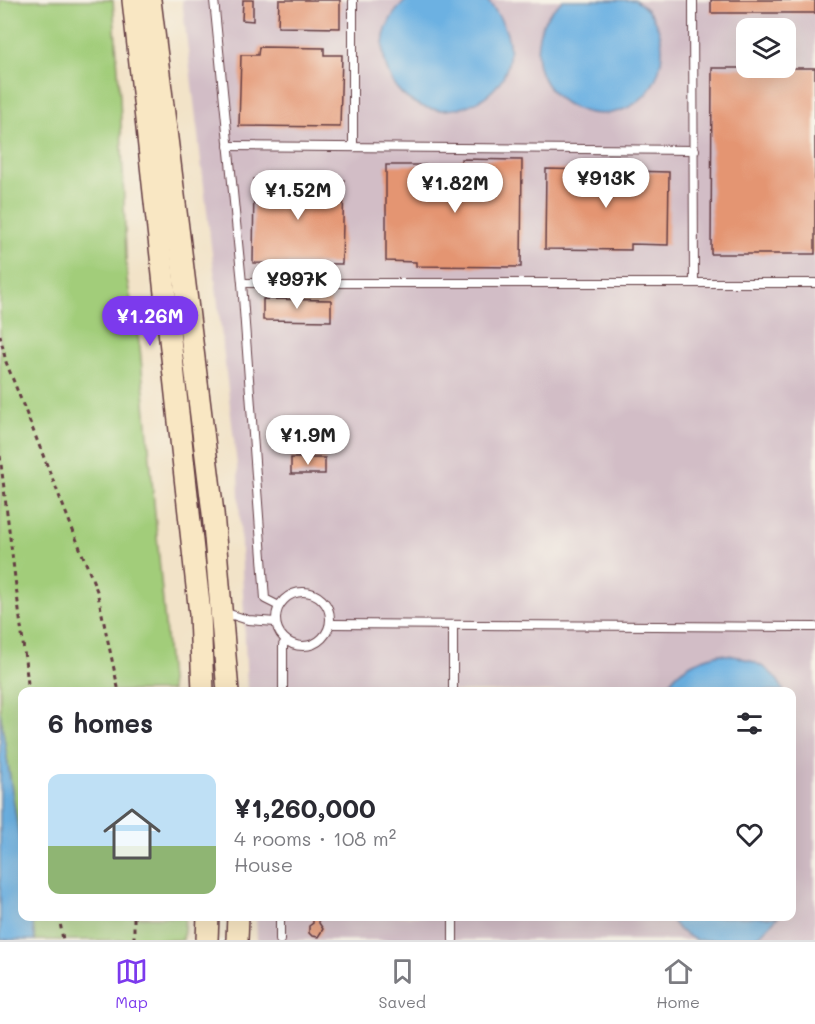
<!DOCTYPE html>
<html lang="en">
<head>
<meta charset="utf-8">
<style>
  :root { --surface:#fff; --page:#f2f2f3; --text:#2b2b33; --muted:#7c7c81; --line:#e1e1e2; --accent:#7c3aed }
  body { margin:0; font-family:Mali,sans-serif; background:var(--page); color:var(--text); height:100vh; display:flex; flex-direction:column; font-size:22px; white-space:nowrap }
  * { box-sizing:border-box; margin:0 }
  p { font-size:20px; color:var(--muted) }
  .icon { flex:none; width:33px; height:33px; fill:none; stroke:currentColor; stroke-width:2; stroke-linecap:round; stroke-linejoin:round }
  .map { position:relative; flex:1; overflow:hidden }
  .side { position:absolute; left:18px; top:687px; width:778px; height:234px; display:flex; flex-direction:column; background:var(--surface); border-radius:12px; box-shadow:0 6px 24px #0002 }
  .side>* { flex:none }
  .controls { position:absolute; left:736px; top:18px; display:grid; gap:12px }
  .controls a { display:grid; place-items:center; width:60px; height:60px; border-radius:12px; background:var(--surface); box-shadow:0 6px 24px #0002; font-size:30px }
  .price { position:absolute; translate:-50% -51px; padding:0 14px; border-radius:21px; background:#fff; color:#222; font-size:20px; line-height:39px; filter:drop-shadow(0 2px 3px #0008) }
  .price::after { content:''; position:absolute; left:50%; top:36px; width:18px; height:14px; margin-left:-9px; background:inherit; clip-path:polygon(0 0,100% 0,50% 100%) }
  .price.selected { background:var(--accent); color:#fff }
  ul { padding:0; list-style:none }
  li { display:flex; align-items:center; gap:18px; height:150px; padding:0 30px }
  li span { display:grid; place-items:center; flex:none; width:168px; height:120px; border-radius:12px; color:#555 }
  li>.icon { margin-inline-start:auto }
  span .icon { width:72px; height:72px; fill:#fffc; stroke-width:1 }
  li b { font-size:26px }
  h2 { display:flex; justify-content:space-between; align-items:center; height:72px; padding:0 30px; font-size:26px }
  .dock { display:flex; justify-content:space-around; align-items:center; height:84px; border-top:2px solid var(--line); background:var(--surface); font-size:16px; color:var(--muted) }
  .dock a { display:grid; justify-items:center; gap:3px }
  .dock .selected { color:var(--accent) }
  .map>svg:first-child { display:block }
  .industrial { fill:#d2bdc6; fill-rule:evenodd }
  .green { fill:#a2cd7a; stroke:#767652; stroke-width:1.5 }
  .water { fill:#6cb1e2; stroke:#5b6886; stroke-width:1.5 }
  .building { fill:#e49572 }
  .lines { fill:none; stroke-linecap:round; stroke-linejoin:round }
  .lane-casing { stroke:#633c43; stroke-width:10 }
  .secondary-casing { stroke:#633c43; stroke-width:24 }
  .path { stroke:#633c43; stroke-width:3; stroke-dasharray:4.5 4.5; stroke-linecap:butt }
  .lane { stroke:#fff; stroke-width:8 }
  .secondary { stroke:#f9e7c3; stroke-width:21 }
</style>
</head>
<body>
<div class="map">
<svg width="815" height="940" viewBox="0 0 815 940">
  <rect width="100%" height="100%" fill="#f7f3e8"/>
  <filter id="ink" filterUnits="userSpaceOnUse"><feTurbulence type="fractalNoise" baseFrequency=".0167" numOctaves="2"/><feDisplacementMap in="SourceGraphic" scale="12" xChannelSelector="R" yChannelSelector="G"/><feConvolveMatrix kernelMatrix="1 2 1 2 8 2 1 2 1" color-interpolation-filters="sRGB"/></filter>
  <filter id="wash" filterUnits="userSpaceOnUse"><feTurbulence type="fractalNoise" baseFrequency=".008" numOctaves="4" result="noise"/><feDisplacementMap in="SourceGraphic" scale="24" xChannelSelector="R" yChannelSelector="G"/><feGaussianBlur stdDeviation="1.35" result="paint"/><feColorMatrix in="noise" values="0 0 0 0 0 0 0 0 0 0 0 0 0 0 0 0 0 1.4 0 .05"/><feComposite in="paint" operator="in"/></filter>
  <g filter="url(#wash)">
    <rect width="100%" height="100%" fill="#f2e3c8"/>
    <path class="industrial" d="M182 0H815V940H257L256 916H792V692L247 691 238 474ZM747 28H786V68H747Z"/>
    <g class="green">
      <path d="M0 0H113L120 97 127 280 140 347 171 691 22 692V857L0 711Z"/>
      <path d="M32 917H185L183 940H35Z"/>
    </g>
    <g class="water">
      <path d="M406 0 488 1C567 96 404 160 384 58 380 35 390 15 406 0Z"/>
      <path d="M563 0H635C653 11 662 30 662 50 662 65 658 77 650 89 611 140 529 106 538 42 539 32 543 21 550 13 554 8 559 4 563 0Z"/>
      <path d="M720 654C747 657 772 665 784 691H665C675 668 698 659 720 654Z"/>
      <path d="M0 711 22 857V916L32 917 35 940H0Z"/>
      <path d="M669 917H778L760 935 750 940H695L679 930Z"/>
    </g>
    <g id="blocks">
      <g class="building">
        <path d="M243 0H253V21L242 20Z"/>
        <path d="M279 0H340V28L278 27Z"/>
        <rect x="711" y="0" width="104" height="13"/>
        <path d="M259 47 324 48V55H342L340 127 239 126 241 55H258Z"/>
        <path d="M712 68H815V254H711Z"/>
        <path d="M461 159 522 160 521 267 416 266V262L386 261V165H461Z"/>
        <path d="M546 169 669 172 668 245 631 244V250L545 249Z"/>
        <path d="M254 179 344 180 342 264 253 263Z"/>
        <path d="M263 299 331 300V321L263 320Z"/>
        <rect x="291" y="458" width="34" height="16"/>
        <path d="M313 916H319V923L323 929 318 937 312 936 309 933V926L313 923Z"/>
      </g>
    </g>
  </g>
  <g filter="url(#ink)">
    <use href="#blocks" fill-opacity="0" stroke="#633c43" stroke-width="1.5"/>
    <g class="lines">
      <defs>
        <g id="lane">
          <path d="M214 0 242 283 265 599 279 606"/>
          <path d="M693 0 694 283"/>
          <path d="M228 146 695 150"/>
          <path d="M353 147V0"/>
          <path d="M242 283H815"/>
          <circle cx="303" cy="619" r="27"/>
          <path d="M223 612 248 620 276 622"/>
          <path d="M331 624 815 627"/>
          <path d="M453 626V692"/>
          <path d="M283 692V645L286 641"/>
          <path d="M453 916V940"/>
          <path d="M280 940V916"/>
        </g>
        <g id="secondary">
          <path d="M133 0 200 614 203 692"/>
          <path d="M150 0 213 513 228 692"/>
          <path d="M207 940 208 916"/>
          <path d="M237 940 238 916"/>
        </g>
      </defs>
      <use href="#lane" class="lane-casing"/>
      <use href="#secondary" class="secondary-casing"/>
      <g class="path">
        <path d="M0 335 6 362 97 591 119 692"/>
        <path d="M0 456 29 692"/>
        <path d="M59 916 63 940"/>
        <path d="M134 940V916"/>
      </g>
      <use href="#lane" class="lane"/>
      <use href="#secondary" class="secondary"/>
    </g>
  </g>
</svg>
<div class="controls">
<a><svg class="icon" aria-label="layers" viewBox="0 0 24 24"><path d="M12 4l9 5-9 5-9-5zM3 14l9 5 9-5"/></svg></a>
</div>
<b class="price" style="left:606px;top:209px">¥913K</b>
<b class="price" style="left:455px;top:214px">¥1.82M</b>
<b class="price" style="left:298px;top:221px">¥1.52M</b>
<b class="price" style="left:297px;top:310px">¥997K</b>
<b class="price selected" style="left:150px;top:347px">¥1.26M</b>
<b class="price" style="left:308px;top:466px">¥1.9M</b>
<section class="side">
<h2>6 homes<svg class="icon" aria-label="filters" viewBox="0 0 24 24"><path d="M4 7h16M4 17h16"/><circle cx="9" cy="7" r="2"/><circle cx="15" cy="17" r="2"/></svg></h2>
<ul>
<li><span style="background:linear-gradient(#bfe0f5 60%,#8fb573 0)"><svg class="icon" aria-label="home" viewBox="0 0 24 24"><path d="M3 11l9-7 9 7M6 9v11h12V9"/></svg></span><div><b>¥1,260,000</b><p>4 rooms · 108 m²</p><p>House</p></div><svg class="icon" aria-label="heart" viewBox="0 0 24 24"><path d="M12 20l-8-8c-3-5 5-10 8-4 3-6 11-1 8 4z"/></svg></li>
</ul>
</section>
</div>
<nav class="dock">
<a class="selected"><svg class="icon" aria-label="map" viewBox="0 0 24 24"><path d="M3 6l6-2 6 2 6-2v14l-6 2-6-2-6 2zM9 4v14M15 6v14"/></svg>Map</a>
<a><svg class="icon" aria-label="saved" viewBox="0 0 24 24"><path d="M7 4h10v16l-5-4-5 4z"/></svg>Saved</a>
<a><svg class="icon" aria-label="home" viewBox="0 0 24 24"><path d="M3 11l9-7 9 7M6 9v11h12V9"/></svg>Home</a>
</nav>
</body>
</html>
